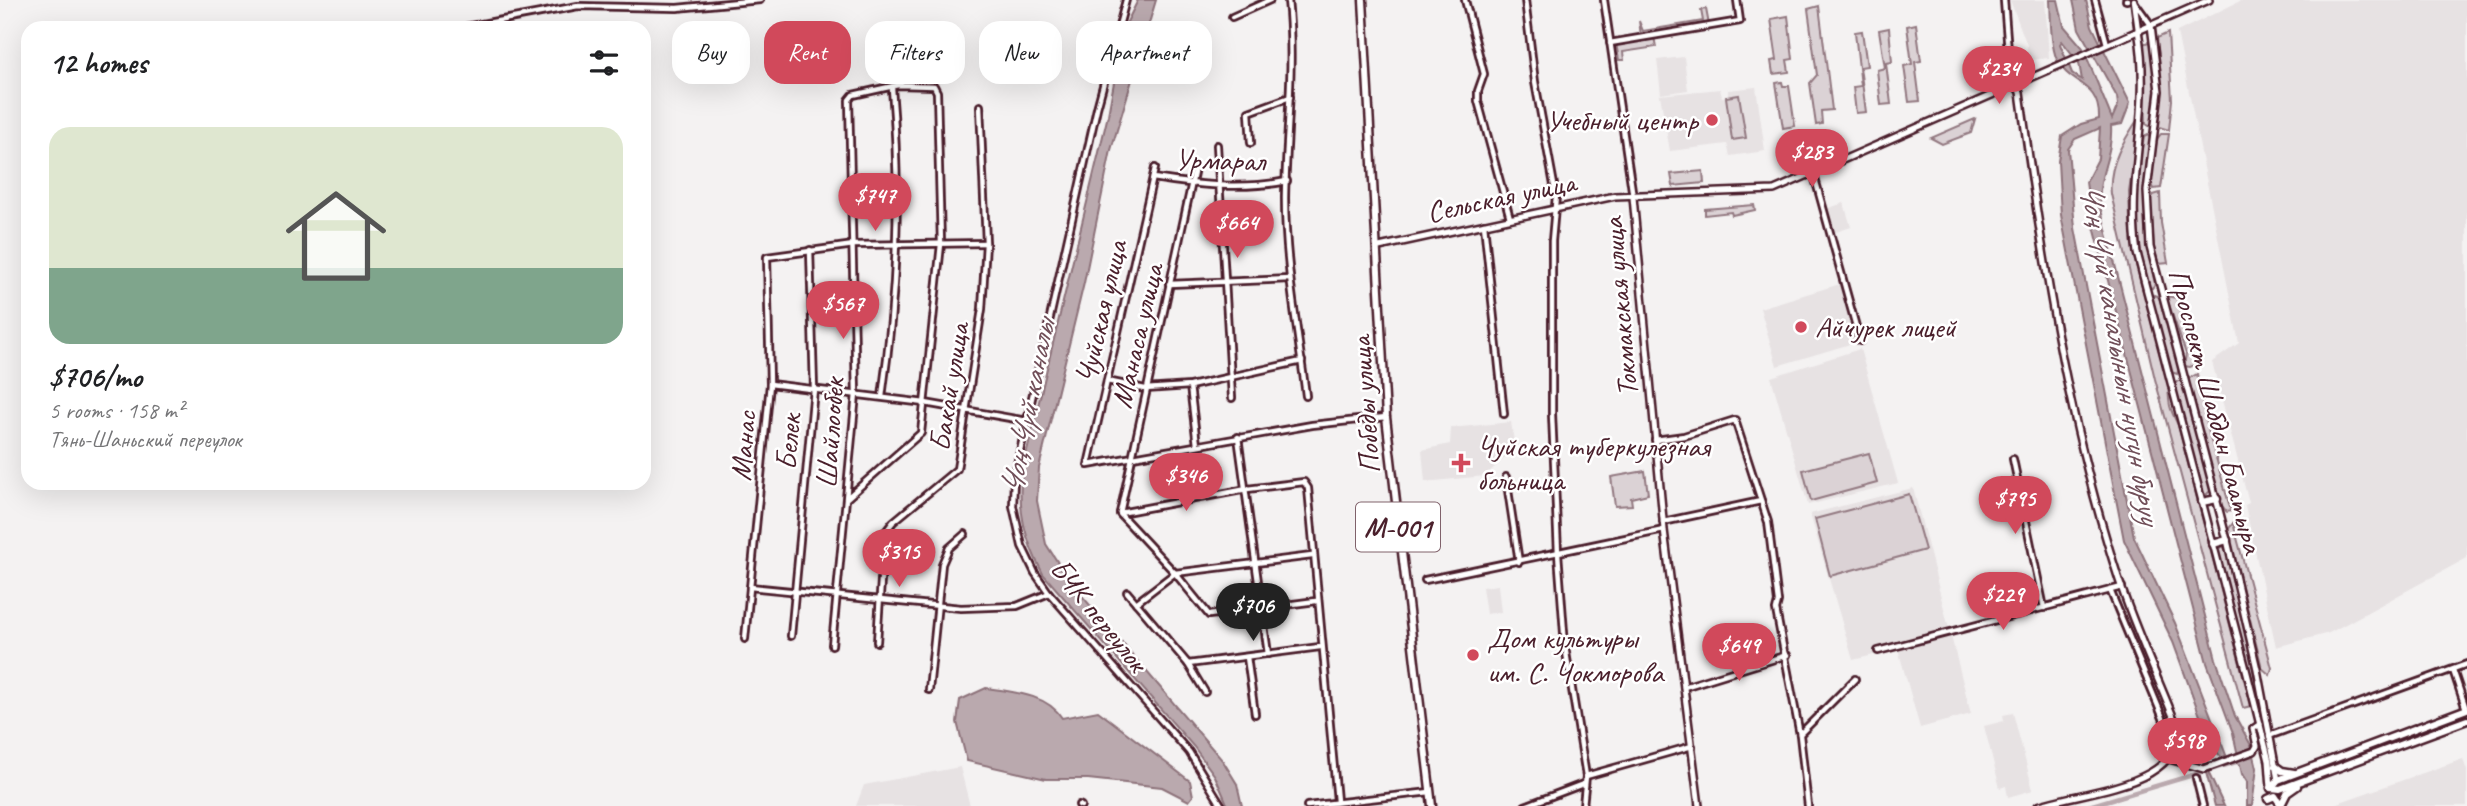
<!DOCTYPE html>
<html lang="en">
<head>
<meta charset="utf-8">
<style>
  :root { --surface:#fff; --page:#f2f2f2; --text:#202124; --muted:#757577; --line:#e0e0e0; --accent:#d1495b }
  body { margin:0; font-family:Caveat,sans-serif; background:var(--page); color:var(--text); height:100vh; display:flex; flex-direction:column; font-size:26px; white-space:nowrap }
  * { box-sizing:border-box; margin:0 }
  p { font-size:23px; color:var(--muted) }
  .icon { flex:none; width:38px; height:38px; fill:none; stroke:currentColor; stroke-width:2; stroke-linecap:round; stroke-linejoin:round }
  .map { position:relative; flex:1; overflow:hidden }
  .sheet { position:absolute; left:21px; top:21px; width:630px; height:469px; display:flex; flex-direction:column; background:var(--surface); border-radius:21px; box-shadow:0 7px 28px #0002 }
  .sheet>* { flex:none }
  .guide { position:absolute; left:672px; top:21px; width:665px; height:63px; display:flex; gap:14px }
  .price { position:absolute; translate:-50% -60px; padding:0 16px; border-radius:24px; background:var(--accent); color:#fff; font-size:23px; line-height:46px; filter:drop-shadow(0 2px 4px #0008) }
  .price::after { content:''; position:absolute; left:50%; top:42px; width:21px; height:16px; margin-left:-10px; background:inherit; clip-path:polygon(0 0,100% 0,50% 100%) }
  .price.selected { background:#222; color:#fff }
  ul { padding:0; list-style:none }
  li { display:grid; align-content:center; gap:14px; height:371px; padding:0 28px }
  li+li { border-top:2px solid var(--line) }
  li span { display:grid; place-items:center; height:217px; border-radius:21px; color:#555 }
  li>.icon { margin-inline-start:auto }
  span .icon { width:126px; height:126px; fill:#fffc; stroke-width:1 }
  li b { font-size:30px }
  h2 { display:flex; justify-content:space-between; align-items:center; height:84px; padding:0 28px; font-size:30px }
  .tag { padding:0 24px; border-radius:21px; background:var(--surface); box-shadow:0 7px 28px #0002; font-size:24px; line-height:63px }
  .tag.selected { background:var(--accent); color:#fff }
  .map>svg:first-child { display:block }
  .built { fill:#e7e2e3 }
  .green { fill:#dbd2d5; stroke:#927880; stroke-width:2 }
  .water { fill:#baa9ae; stroke:#8d727a; stroke-width:2; fill-rule:evenodd }
  .lines { fill:none; stroke-linecap:round; stroke-linejoin:round }
  .canal { stroke:#baa9ae; stroke-width:4.5 }
  .minor-casing { stroke:#4a1f2b; stroke-width:10 }
  .tertiary-casing { stroke:#4a1f2b; stroke-width:10 }
  .secondary-casing { stroke:#4a1f2b; stroke-width:10 }
  .primary-casing { stroke:#4a1f2b; stroke-width:11 }
  .minor { stroke:#fff; stroke-width:4.5 }
  .tertiary { stroke:#fff; stroke-width:5 }
  .secondary { stroke:#fff; stroke-width:5 }
  .primary { stroke:#fff; stroke-width:6 }
  .poi-dot { fill:#d1495b; stroke:#fff; stroke-width:2.5 }
  .labels { text-anchor:middle; stroke-width:5; stroke-linejoin:round; paint-order:stroke }
  .shield { fill:#fff; stroke:#80626b; stroke-width:2 }
  .shield-label { font-size:28px; font-weight:bold; fill:#4a1f2b }
  .poi-label { font-size:30px; fill:#4a1f2b; stroke:#fff; text-anchor:start }
  .street-label { font-size:30px; fill:#4a1f2b; stroke:#fff }
  .water-label { font-size:32px; font-style:italic; fill:#714f59; stroke:#fff }
</style>
</head>
<body>
<div class="map">
<svg width="2467" height="806" viewBox="0 0 2467 806">
  <rect width="100%" height="100%" fill="#f4f2f2"/>
  <filter id="ink" filterUnits="userSpaceOnUse"><feTurbulence type="fractalNoise" baseFrequency=".0143" numOctaves="2"/><feDisplacementMap in="SourceGraphic" scale="14" xChannelSelector="R" yChannelSelector="G"/><feConvolveMatrix kernelMatrix="1 2 1 2 8 2 1 2 1" color-interpolation-filters="sRGB"/></filter>
  <g filter="url(#ink)">
    <g class="built">
      <path d="M2010 0H2045L2049 58 2028 60 2027 45Z"/>
      <path d="M2242 0H2467V558L2329 633 2276 647 2245 505 2249 503 2212 362 2239 343 2177 32Z"/>
      <path d="M1684 57 1688 90 1661 94 1657 60Z"/>
      <path d="M1756 87 1765 151 1730 156 1727 144 1670 151 1660 95 1720 89 1722 97 1728 96V90Z"/>
      <path d="M1844 203 1851 227 1833 233 1826 209Z"/>
      <path d="M1840 284 1857 342 1777 366 1760 308Z"/>
      <path d="M1860 349 1898 483 1808 505 1771 377Z"/>
      <path d="M1511 422 1515 448 1485 476 1425 482 1422 450 1450 444 1451 428Z"/>
      <path d="M1913 488 1971 714 1920 728 1898 649 1853 660 1810 514Z"/>
      <path d="M1498 585 1501 612 1486 614 1482 587Z"/>
      <path d="M2013 713 2033 790 2008 797 2006 786 2000 788 1984 726 2004 721 2003 715Z"/>
      <path d="M2463 759 2467 771V806H2329Z"/>
      <path d="M960 767 970 806H856L864 785Z"/>
    </g>
    <g class="green">
      <path d="M1819 6 1832 110 1821 111 1822 124 1816 125 1810 83 1817 75 1808 9Z"/>
      <path d="M1706 9 1709 25 1641 36 1639 21 1643 31 1703 21 1701 10Z"/>
      <path d="M1788 16 1793 59 1787 60 1789 72 1773 74 1771 61 1777 60 1771 19Z"/>
      <path d="M1916 24 1921 61 1915 62 1920 101 1909 102 1904 66 1912 64 1907 26Z"/>
      <path d="M1889 28 1892 62 1886 63 1891 104 1881 105 1877 70 1885 68 1879 30Z"/>
      <path d="M1862 31 1867 66 1860 67 1866 112 1856 113 1853 87 1861 86 1855 32Z"/>
      <path d="M2168 33 2172 100 2169 130 2159 127 2162 86 2157 38Z"/>
      <path d="M1654 37 1656 47 1623 52 1624 60H1619L1616 43Z"/>
      <path d="M2151 41 2155 90 2151 127 2146 124 2143 44Z"/>
      <path d="M1782 82 1783 86H1789L1795 126 1783 128 1776 83Z"/>
      <path d="M1739 95 1746 138 1732 140 1726 97Z"/>
      <path d="M2140 116 2129 192 2130 220 2134 257 2168 385C2169 405 2169 407 2178 425L2251 706 2243 708 2155 379 2111 194C2108 164 2124 140 2140 116Z"/>
      <path d="M1975 119 1971 133 1942 144 1931 138Z"/>
      <path d="M2161 134H2169L2161 188 2154 189 2151 182 2157 139Z"/>
      <path d="M2148 135 2151 140C2142 190 2143 234 2155 284L2152 288 2148 287C2135 236 2134 189 2144 137Z"/>
      <path d="M1703 171 1704 183 1673 186 1671 174Z"/>
      <path d="M2160 193 2161 223 2168 263 2159 264 2154 248 2150 196Z"/>
      <path d="M1754 205 1755 210 1732 215 1731 212 1705 215V209Z"/>
      <path d="M2154 295 2159 297 2179 369 2177 374 2171 372 2151 299Z"/>
      <path d="M2166 296 2177 298 2195 365 2190 367 2184 366 2186 354Z"/>
      <path d="M2197 374 2209 433 2231 511 2227 512 2221 505 2188 379Z"/>
      <path d="M2178 381H2182L2211 490 2206 495 2202 491 2174 384Z"/>
      <path d="M1869 453 1877 483 1811 501 1803 470Z"/>
      <path d="M1645 471 1648 494 1631 498 1632 505 1615 506 1611 477Z"/>
      <path d="M1909 494 1925 550 1830 576 1815 519Z"/>
      <path d="M2233 523 2272 668 2270 675 2262 668 2228 530Z"/>
      <path d="M2221 546 2227 549 2249 645 2261 714 2218 551Z"/>
    </g>
    <g class="water">
      <path d="M1138 0H1156L1111 150 1084 283 1039 468 1037 501 1046 544 1071 583 1223 761 1237 784 1242 806H1228L1215 776 1194 747 1043 574C1025 540 1017 510 1022 472L1108 115 1124 28Z"/>
      <path d="M2050 0H2058L2064 26 2083 48 2112 119 2118 105 2117 97 2079 29 2073 0H2086L2092 26 2130 103 2122 124 2111 126C2113 159 2095 176 2101 210L2216 659 2235 716 2252 747 2257 768 2252 806H2247V782L2242 774 2233 733 2207 663 2090 211 2086 182 2098 159 2100 128 2075 139 2068 149 2075 228 2134 537 2175 623 2226 755 2222 758 2215 750 2208 757 2209 774 2224 806H2215L2201 754 2209 744 2207 735 2173 642 2124 540 2061 215 2058 161 2062 136 2081 124 2099 119C2100 81 2069 86 2057 60 2050 43 2051 18 2050 0ZM2062 41 2079 63 2082 80 2072 73 2060 44Z"/>
      <path d="M986 688C1013 692 1047 694 1062 718L1098 711 1190 781 1193 796 1189 801 1162 787 1088 779H1046L967 761 957 722 960 700Z"/>
    </g>
    <g class="lines">
      <path class="canal" d="M2089 806 2243 760"/>
      <defs>
        <g id="minor">
          <path d="M1126 0 1097 108 1014 478 1013 506 1022 546 1035 573 1049 593 1189 752 1222 806"/>
          <path d="M1288 0C1295 66 1286 132 1285 198 1285 265 1298 330 1306 396"/>
          <path d="M1465 0 1484 74 1478 91V101L1510 218"/>
          <path d="M1525 0 1535 82 1556 196 1552 241V414L1558 553 1565 646 1586 776 1583 806"/>
          <path d="M1604 0 1633 197"/>
          <path d="M2004 0 2010 77 2015 84"/>
          <path d="M2095 0 2107 44"/>
          <path d="M2126 0H2127"/>
          <path d="M2134 0 2138 30"/>
          <path d="M2135 3 2151 25"/>
          <path d="M1232 17 1270 0"/>
          <path d="M460 28 578 6 677 8 760 0"/>
          <path d="M1610 43 1740 21 1737 0"/>
          <path d="M1251 143 1249 112 1290 97"/>
          <path d="M1217 145 1232 398"/>
          <path d="M1155 168 1088 465 1312 425 1386 417"/>
          <path d="M1814 175 1860 341"/>
          <path d="M1153 178C1196 185 1244 190 1287 181"/>
          <path d="M1484 224 1504 414"/>
          <path d="M1169 284 1290 279"/>
          <path d="M1107 381 1145 389 1190 386 1302 361"/>
          <path d="M770 384 925 403 1027 421"/>
          <path d="M1190 386 1197 445"/>
          <path d="M882 397C897 291 901 194 892 88"/>
          <path d="M1238 437 1268 654"/>
          <path d="M1655 440 1684 436 1735 420 1768 522 1778 602 1776 610 1800 735 1808 806"/>
          <path d="M2013 459 2044 608"/>
          <path d="M1506 477 1519 562"/>
          <path d="M1120 513 1247 489 1304 482 1308 488 1337 801"/>
          <path d="M1120 513 1195 168"/>
          <path d="M1120 514 1175 573 1136 603"/>
          <path d="M1663 522 1761 501"/>
          <path d="M1312 556 1175 573 1209 615 1316 601"/>
          <path d="M1425 580 1664 530"/>
          <path d="M750 587 961 608 1017 606 1049 593"/>
          <path d="M2110 590 2170 735H2177"/>
          <path d="M1127 592 1188 664 1205 692"/>
          <path d="M791 636 814 389 810 250"/>
          <path d="M745 639 770 384 767 257 854 245 986 243"/>
          <path d="M877 642 884 534 893 522 957 469 982 309 986 243 980 106"/>
          <path d="M832 645 856 394 849 100 853 95 898 85 934 86 937 92 941 244 921 433 847 498"/>
          <path d="M1878 651 2122 587"/>
          <path d="M1247 657 1255 714"/>
          <path d="M1188 664 1320 647"/>
          <path d="M2453 670 2466 709"/>
          <path d="M1684 687 1787 655"/>
          <path d="M929 690 942 564 949 548 965 534"/>
          <path d="M1800 734 1855 679"/>
          <path d="M2269 736 2467 664"/>
          <path d="M1586 776 1692 746"/>
          <path d="M2196 778 2203 806"/>
          <path d="M1079 805 1081 806"/>
          <path d="M1307 806 1430 792"/>
          <path d="M1525 806 1583 784"/>
        </g>
        <path id="tertiary" d="M2169 759 2204 769 2254 751 2257 746 2253 729 2260 724"/>
        <g id="secondary">
          <path d="M2151 25 2159 91 2147 191 2150 247 2227 540 2257 669 2278 780"/>
          <path d="M2138 30C2152 110 2126 175 2137 253L2247 673 2269 761 2271 788"/>
          <path d="M2015 84 2020 92C2042 257 2067 421 2119 580 2134 627 2156 673 2174 719 2194 787 2081 790 2038 806"/>
          <path d="M1633 197 1664 530 1699 806"/>
          <path d="M1379 247 1615 196 1774 190 2209 0"/>
        </g>
        <g id="primary">
          <path d="M1363 0 1386 417 1432 806"/>
          <path d="M2202 502 2217 499"/>
          <path d="M2213 544 2227 540"/>
          <path d="M2275 766 2282 771 2294 773"/>
          <path d="M2271 788 2278 780 2467 709"/>
          <path d="M2271 788 2280 789 2467 720"/>
          <path d="M2268 799 2275 796 2281 805 2287 793 2297 786"/>
        </g>
      </defs>
      <use href="#minor" class="minor-casing"/>
      <use href="#tertiary" class="tertiary-casing"/>
      <use href="#secondary" class="secondary-casing"/>
      <use href="#primary" class="primary-casing"/>
      <use href="#minor" class="minor"/>
      <use href="#tertiary" class="tertiary"/>
      <use href="#secondary" class="secondary"/>
      <use href="#primary" class="primary"/>
    </g>
  </g>
  <g class="poi-dot">
    <circle cx="1712" cy="120" r="7"/>
    <circle cx="1801" cy="327" r="7"/>
    <path d="M1457.5 452.5h7v7h7v7h-7v7h-7v-7h-7v-7h7z"/>
    <circle cx="1473" cy="655" r="7"/>
  </g>
  <g class="labels">
    <rect class="shield" x="1356" y="502.5" width="84" height="49" rx="5"/>
    <g class="shield-label">
      <text x="1398" y="537">М-001</text>
    </g>
    <g class="poi-label">
      <text x="1698" y="130" text-anchor="end">Учебный центр</text>
      <text x="1815" y="337">Айчурек лицей</text>
      <text x="1477" y="456">Чуйская туберкулезная<tspan x="1477" dy="34">больница</tspan></text>
      <text x="1487" y="648">Дом культуры<tspan x="1487" dy="34">им. С. Чокморова</tspan></text>
    </g>
    <g class="street-label">
      <text transform="translate(1220 160) rotate(1)" y="10">Урмарал</text>
      <text transform="translate(1501 197) rotate(-12)" y="10">Сельская улица</text>
      <text transform="translate(1620 307) rotate(-95)" y="10">Токмакская улица</text>
      <text transform="translate(1101 312) rotate(-77)" y="10">Чуйская улица</text>
      <text transform="translate(1137 336) rotate(-77)" y="10">Манаса улица</text>
      <text transform="translate(949 387) rotate(-81)" y="10">Бакай улица</text>
      <text transform="translate(1365 405) rotate(-94)" y="10">Победы улица</text>
      <text transform="translate(2216 411) rotate(75)" y="10">Проспект Шабдан Баатыра</text>
      <text transform="translate(830 433) rotate(-86)" y="10">Шайлообек</text>
      <text transform="translate(788 442) rotate(-85)" y="10">Белек</text>
      <text transform="translate(743 446) rotate(-85)" y="10">Манас</text>
      <text transform="translate(1099 615) rotate(51)" y="10">БЧК переулок</text>
    </g>
    <g class="water-label">
      <text transform="translate(2121 353) rotate(80)" y="11">Чоң Чүй каналынын нугун буруу</text>
      <text transform="translate(1027 407) rotate(-79)" y="11">Чоң Чүй каналы</text>
    </g>
  </g>
</svg>
<b class="price" style="left:1999px;top:106px">$234</b>
<b class="price" style="left:1812px;top:189px">$283</b>
<b class="price" style="left:875px;top:233px">$747</b>
<b class="price" style="left:1237px;top:260px">$664</b>
<b class="price" style="left:843px;top:341px">$567</b>
<b class="price" style="left:1186px;top:513px">$346</b>
<b class="price" style="left:2015px;top:536px">$795</b>
<b class="price" style="left:899px;top:589px">$315</b>
<b class="price" style="left:2003px;top:632px">$229</b>
<b class="price selected" style="left:1253px;top:643px">$706</b>
<b class="price" style="left:1739px;top:683px">$649</b>
<b class="price" style="left:2184px;top:778px">$598</b>
<div class="guide">
<a class="tag">Buy</a>
<a class="tag selected">Rent</a>
<a class="tag">Filters</a>
<a class="tag">New</a>
<a class="tag">Apartment</a>
</div>
<section class="sheet">
<h2>12 homes<svg class="icon" aria-label="filters" viewBox="0 0 24 24"><path d="M4 7h16M4 17h16"/><circle cx="9" cy="7" r="2"/><circle cx="15" cy="17" r="2"/></svg></h2>
<ul>
<li><span style="background:linear-gradient(#dfe7d0 65%,#7fa58c 0)"><svg class="icon" aria-label="home" viewBox="0 0 24 24"><path d="M3 11l9-7 9 7M6 9v11h12V9"/></svg></span><div><b>$706/mo</b><p>5 rooms · 158 m²</p><p>Тянь-Шаньский переулок</p></div></li>
</ul>
</section>
</div>
</body>
</html>
